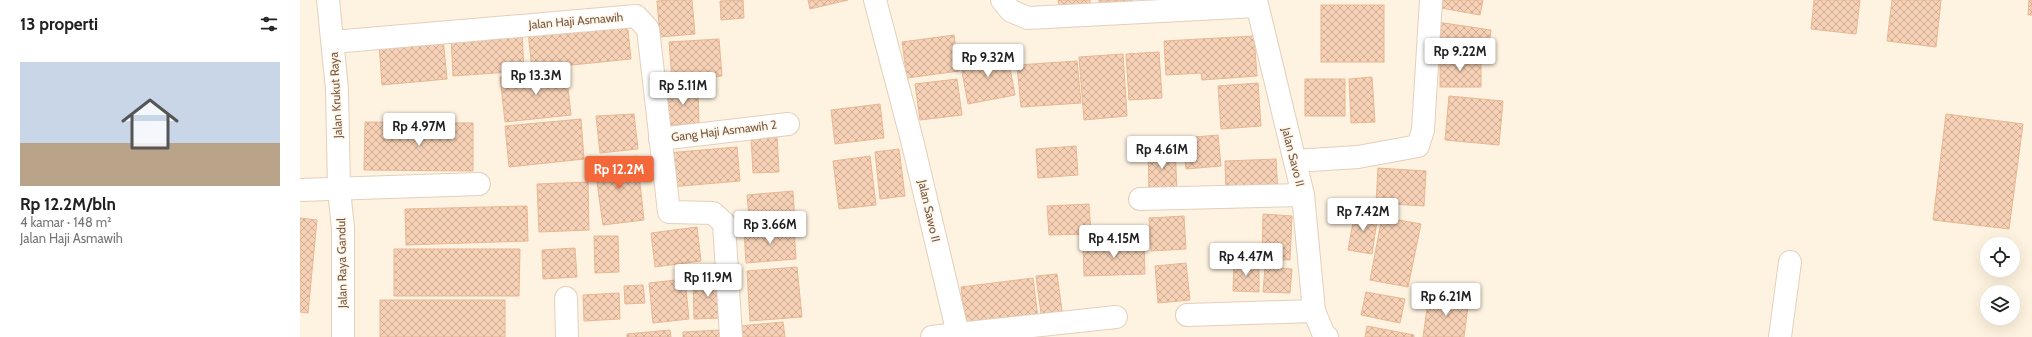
<!DOCTYPE html>
<html lang="id">
<head>
<meta charset="utf-8">
<style>
  :root { --surface:#fff; --page:#f6f6f6; --text:#222; --muted:#767676; --line:#e0e0e0; --accent:#f46739 }
  body { margin:0; font-family:Cabin,sans-serif; background:var(--page); color:var(--text); height:100vh; display:flex; flex-direction:column; font-size:15px; white-space:nowrap }
  * { box-sizing:border-box; margin:0 }
  p { font-size:13px; color:var(--muted) }
  .icon { flex:none; width:22px; height:22px; fill:none; stroke:currentColor; stroke-width:2; stroke-linecap:round; stroke-linejoin:round }
  .map { position:relative; flex:1; overflow:hidden }
  .sheet { display:flex; flex-direction:column; background:var(--surface); width:300px }
  .sheet>* { flex:none }
  .controls { position:absolute; left:1680px; top:237px; display:grid; gap:8px }
  .controls a { display:grid; place-items:center; width:40px; height:40px; border-radius:50%; background:var(--surface); box-shadow:0 4px 16px #0002; font-size:20px }
  .price { position:absolute; translate:-50% -34px; padding:0 9px; border-radius:4px; background:#fff; color:#222; font-size:13px; line-height:26px; filter:drop-shadow(0 1px 2px #0008) }
  .price::after { content:''; position:absolute; left:50%; top:24px; width:12px; height:9px; margin-left:-6px; background:inherit; clip-path:polygon(0 0,100% 0,50% 100%) }
  .price.on { background:var(--accent); color:#fff }
  ul { padding:0; list-style:none }
  li { display:grid; align-content:center; gap:8px; height:212px; padding:0 20px }
  li+li { border-top:1px solid var(--line) }
  li span { display:grid; place-items:center; height:124px; border-radius:0px; color:#555 }
  li>.icon { margin-inline-start:auto }
  span .icon { width:72px; height:72px; fill:#fffc; stroke-width:1 }
  li b { font-size:17px }
  h2 { display:flex; justify-content:space-between; align-items:center; height:48px; padding:0 20px; font-size:17px }
  main { display:flex; flex:1; min-height:0 }
  .map>svg:first-child { display:block }
  .building { fill:url(#building-cross-hatch); stroke:#ebb794 }
  .lines { fill:none; stroke-linecap:round; stroke-linejoin:round }
  .minor-casing { stroke:#e3cfbb; stroke-width:24 }
  .minor { stroke:#fff; stroke-width:22 }
  .labels { text-anchor:middle; stroke-width:3; stroke-linejoin:round; paint-order:stroke }
  .street-label { font-size:12px; fill:#785845; stroke:#fff7e9 }
</style>
</head>
<body>
<main>
<section class="sheet">
<h2>13 properti<svg class="icon" aria-label="filters" viewBox="0 0 24 24"><path d="M4 7h16M4 17h16"/><circle cx="9" cy="7" r="2"/><circle cx="15" cy="17" r="2"/></svg></h2>
<ul>
<li><span style="background:linear-gradient(#c9d6e8 65%,#b9a48a 0)"><svg class="icon" aria-label="home" viewBox="0 0 24 24"><path d="M3 11l9-7 9 7M6 9v11h12V9"/></svg></span><div><b>Rp 12.2M/bln</b><p>4 kamar · 148 m²</p><p>Jalan Haji Asmawih</p></div></li>
</ul>
</section>
<div class="map">
<svg width="1732" height="337" viewBox="0 0 1732 337">
  <defs>
    <pattern id="building-cross-hatch" width="8" height="8" patternUnits="userSpaceOnUse"><rect width="8" height="8" fill="#f6d1b5"/><path d="M0 0l8 8M0 8l8-8" fill="none" stroke="#ccac95"/></pattern>
  </defs>
  <rect width="100%" height="100%" fill="#fef3e0"/>
  <g class="building">
    <path d="M370 0H392L395 34 360 37 357 1Z"/>
    <path d="M443 0 444 18 421 20 420 1Z"/>
    <path d="M508 0H548L510 9Z"/>
    <path d="M758 0H790V7L760 10Z"/>
    <path d="M799 0H832L833 9 799 11Z"/>
    <path d="M1143 0H1183L1180 15 1141 8Z"/>
    <path d="M1514 0H1560L1556 34 1511 29Z"/>
    <path d="M1592 0H1641L1636 47 1587 41Z"/>
    <path d="M1729 0H1732V15H1728Z"/>
    <rect x="1021" y="5" width="63" height="57"/>
    <path d="M327 21 331 59 232 69 228 32Z"/>
    <path d="M1137 22 1191 30 1188 52 1134 45Z"/>
    <path d="M222 32 224 71 153 76 151 37Z"/>
    <path d="M654 35 659 71 607 78 602 42Z"/>
    <path d="M954 36 957 76 902 80 901 73 866 75 864 41Z"/>
    <path d="M143 38 147 79 82 85 79 44Z"/>
    <path d="M419 39 422 76 372 80 369 42Z"/>
    <path d="M707 52 715 95 668 104 660 61Z"/>
    <path d="M859 52 862 98 829 100 826 54Z"/>
    <path d="M823 54 827 116 784 120 779 57Z"/>
    <rect x="1140" y="56" width="41" height="31"/>
    <path d="M777 61 781 103 721 107 717 65Z"/>
    <path d="M266 70 271 115 205 122 200 77Z"/>
    <path d="M1072 77 1075 122 1051 123 1049 79Z"/>
    <path d="M657 79 662 115 620 120 615 84Z"/>
    <rect x="1005" y="79" width="40" height="37"/>
    <path d="M958 83 961 126 921 129 918 86Z"/>
    <path d="M368 88H398L399 124 369 125Z"/>
    <path d="M1149 96 1203 101 1199 145 1145 140Z"/>
    <path d="M580 104 584 138 535 144 531 110Z"/>
    <path d="M334 114 338 149 300 153 296 116Z"/>
    <path d="M1646 114 1723 124 1709 229 1633 220Z"/>
    <path d="M281 119 284 159 209 167 205 126Z"/>
    <path d="M65 122 173 123V171L64 170Z"/>
    <path d="M918 135 921 166 886 169 883 138Z"/>
    <path d="M477 136 479 172 453 173 451 137Z"/>
    <path d="M875 144 877 194 849 195 848 145Z"/>
    <path d="M776 146 778 175 738 178 736 149Z"/>
    <path d="M437 147 440 181 370 187 367 153Z"/>
    <path d="M599 149 605 196 580 199 575 152Z"/>
    <path d="M337 156 344 220 303 225 294 161Z"/>
    <path d="M570 156 576 205 539 209 533 161Z"/>
    <path d="M976 159 978 193 926 194 925 161Z"/>
    <path d="M1078 168 1126 171 1124 206 1076 203Z"/>
    <path d="M288 182 289 230 239 232 237 184Z"/>
    <path d="M493 191 495 225 450 228 447 195Z"/>
    <path d="M789 204 791 234 749 235 747 206Z"/>
    <path d="M227 206 228 241 106 245 105 209Z"/>
    <path d="M1055 211 1078 214 1072 254 1048 250Z"/>
    <path d="M963 214 992 216 990 260 962 259Z"/>
    <path d="M884 216 886 249 851 251 849 218Z"/>
    <path d="M1082 217 1121 224 1108 287 1070 280Z"/>
    <path d="M0 218 17 220 8 313 0 312Z"/>
    <path d="M397 227 401 261 355 267 351 233Z"/>
    <path d="M494 227 496 259 446 263 444 230Z"/>
    <path d="M294 236H318L319 272 295 273Z"/>
    <path d="M844 243 845 274 784 276 783 244Z"/>
    <path d="M275 248 277 277 243 279 242 250Z"/>
    <path d="M94 249H220L219 296H94Z"/>
    <path d="M934 262 959 263V292L933 291Z"/>
    <path d="M886 263 890 300 858 303 855 266Z"/>
    <path d="M497 267 502 317 450 321 447 271Z"/>
    <path d="M965 267 992 269 990 293 963 292Z"/>
    <path d="M757 274 763 318 742 321 736 276Z"/>
    <path d="M422 277 423 318 394 319 393 278Z"/>
    <path d="M733 278 738 318 666 327 661 287Z"/>
    <path d="M385 279 389 319 353 323 349 283Z"/>
    <path d="M343 285 345 303 325 304 324 286Z"/>
    <path d="M1066 292 1105 299 1100 323 1061 315Z"/>
    <path d="M319 293 320 319 284 321 283 295Z"/>
    <path d="M1129 294 1169 299 1164 337H1123Z"/>
    <rect x="80" y="300" width="125" height="37"/>
    <path d="M483 322 485 337H440L439 326Z"/>
    <path d="M1067 326 1114 335V337H1065Z"/>
    <path d="M370 330 371 337H327V334Z"/>
    <path d="M420 330 421 337H383V332Z"/>
  </g>
  <g class="lines">
    <defs>
      <g id="minor">
        <path d="M28 0 37 89 39 190 43 228V337"/>
        <path d="M575 0 612 140 658 334 816 317"/>
        <path d="M702 0 711 11 728 18 957 6"/>
        <path d="M956 0 1003 195 1014 311 1024 335 1027 337"/>
        <path d="M33 42 336 16 348 29 369 212 413 213 424 223 431 337"/>
        <path d="M360 139 488 124"/>
        <path d="M995 161 1058 157 1118 146 1123 130 1131 0"/>
        <path d="M0 190 179 184"/>
        <path d="M840 199 1003 195"/>
        <path d="M266 298 267 337"/>
        <path d="M887 315 1014 311"/>
        <path d="M632 337 658 334"/>
        <path d="M1480 337 1490 262"/>
      </g>
    </defs>
    <use href="#minor" class="minor-casing"/>
    <use href="#minor" class="minor"/>
  </g>
  <g class="labels">
    <g class="street-label">
      <text transform="translate(276 21) rotate(-5)" y="4">Jalan Haji Asmawih</text>
      <text transform="translate(36 95) rotate(-93)" y="4">Jalan Krukut Raya</text>
      <text transform="translate(424 131) rotate(-7)" y="4">Gang Haji Asmawih 2</text>
      <text transform="translate(993 157) rotate(76)" y="4">Jalan Savo II</text>
      <text transform="translate(629 211) rotate(77)" y="4">Jalan Sawo II</text>
      <text transform="translate(42 263) rotate(-91)" y="4">Jalan Raya Gandul</text>
    </g>
  </g>
</svg>
<div class="controls">
<a><svg class="icon" aria-label="locate" viewBox="0 0 24 24"><circle cx="12" cy="12" r="6"/><path d="M12 2v4M12 18v4M2 12h4M18 12h4"/></svg></a>
<a><svg class="icon" aria-label="layers" viewBox="0 0 24 24"><path d="M12 4l9 5-9 5-9-5zM3 14l9 5 9-5"/></svg></a>
</div>
<b class="price" style="left:1160px;top:72px">Rp 9.22M</b>
<b class="price" style="left:688px;top:78px">Rp 9.32M</b>
<b class="price" style="left:236px;top:96px">Rp 13.3M</b>
<b class="price" style="left:383px;top:106px">Rp 5.11M</b>
<b class="price" style="left:119px;top:147px">Rp 4.97M</b>
<b class="price" style="left:862px;top:170px">Rp 4.61M</b>
<b class="price on" style="left:319px;top:190px">Rp 12.2M</b>
<b class="price" style="left:1063px;top:232px">Rp 7.42M</b>
<b class="price" style="left:470px;top:245px">Rp 3.66M</b>
<b class="price" style="left:814px;top:259px">Rp 4.15M</b>
<b class="price" style="left:946px;top:277px">Rp 4.47M</b>
<b class="price" style="left:408px;top:298px">Rp 11.9M</b>
<b class="price" style="left:1146px;top:317px">Rp 6.21M</b>
</div>
</main>
</body>
</html>
